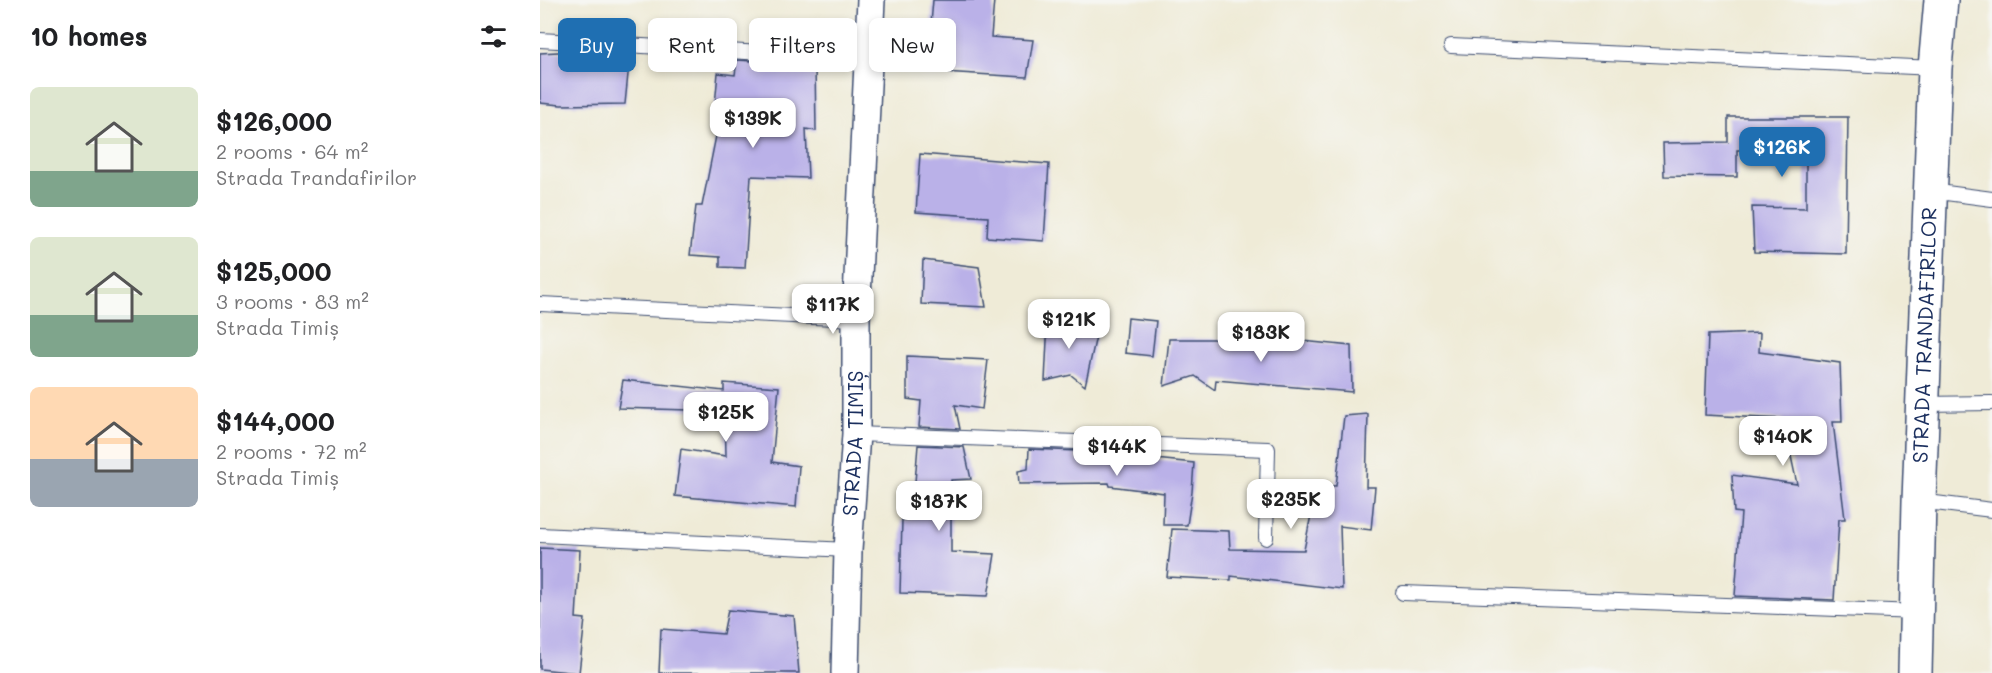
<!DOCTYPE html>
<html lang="en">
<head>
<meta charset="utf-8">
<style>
  :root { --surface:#fff; --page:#f2f2f2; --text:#202124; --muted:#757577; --accent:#1f6fb2 }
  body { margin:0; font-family:Mali,sans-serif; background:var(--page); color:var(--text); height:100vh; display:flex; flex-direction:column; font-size:22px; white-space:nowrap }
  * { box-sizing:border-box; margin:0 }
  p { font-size:20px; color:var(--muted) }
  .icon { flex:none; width:33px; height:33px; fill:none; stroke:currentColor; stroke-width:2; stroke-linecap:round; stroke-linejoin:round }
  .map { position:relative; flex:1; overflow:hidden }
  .drawer { display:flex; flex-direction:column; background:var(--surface); width:540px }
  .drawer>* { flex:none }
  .top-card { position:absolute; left:18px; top:18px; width:570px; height:54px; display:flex; gap:12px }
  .price { position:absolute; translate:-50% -51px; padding:0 14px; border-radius:12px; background:#fff; color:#222; font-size:20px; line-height:39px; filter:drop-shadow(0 2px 3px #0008) }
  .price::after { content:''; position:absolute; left:50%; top:36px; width:18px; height:14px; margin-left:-9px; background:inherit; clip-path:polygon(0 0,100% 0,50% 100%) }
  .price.current { background:var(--accent); color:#fff }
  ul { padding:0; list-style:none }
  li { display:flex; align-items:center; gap:18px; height:150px; padding:0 30px }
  li span { display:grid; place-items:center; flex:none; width:168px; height:120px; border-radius:9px; color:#555 }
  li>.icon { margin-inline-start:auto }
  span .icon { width:72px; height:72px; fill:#fffc; stroke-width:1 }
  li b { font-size:26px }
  h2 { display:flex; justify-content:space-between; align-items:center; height:72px; padding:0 30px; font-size:26px }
  .pill { padding:0 21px; border-radius:9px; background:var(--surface); box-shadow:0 3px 9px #0003; font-size:21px; line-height:54px }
  .pill.current { background:var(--accent); color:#fff }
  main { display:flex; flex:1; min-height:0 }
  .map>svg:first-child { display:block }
  .building { fill:#bab1e8 }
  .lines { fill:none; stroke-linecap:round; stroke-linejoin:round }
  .service-casing { stroke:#3b4b70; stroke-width:16 }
  .minor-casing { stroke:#3b4b70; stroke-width:30 }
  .secondary-casing { stroke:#3b4b70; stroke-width:36 }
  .service { stroke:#fff; stroke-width:14 }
  .minor { stroke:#fff; stroke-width:27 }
  .secondary { stroke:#fff; stroke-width:33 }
  .labels { text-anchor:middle; stroke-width:6; stroke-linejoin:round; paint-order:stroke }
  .street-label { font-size:21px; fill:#1b2f5e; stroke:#f6f6f2 }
</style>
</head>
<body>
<main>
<section class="drawer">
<h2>10 homes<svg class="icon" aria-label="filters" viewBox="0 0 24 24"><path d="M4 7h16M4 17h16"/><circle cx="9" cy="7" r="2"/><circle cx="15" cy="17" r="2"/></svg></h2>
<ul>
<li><span style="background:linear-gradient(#dfe7d0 70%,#7fa58c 0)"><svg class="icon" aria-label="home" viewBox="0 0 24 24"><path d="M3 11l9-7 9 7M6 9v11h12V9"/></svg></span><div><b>$126,000</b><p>2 rooms · 64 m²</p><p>Strada Trandafirilor</p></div></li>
<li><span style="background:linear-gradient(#dfe7d0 65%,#7fa58c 0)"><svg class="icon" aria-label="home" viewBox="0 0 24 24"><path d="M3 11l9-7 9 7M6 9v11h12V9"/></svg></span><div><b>$125,000</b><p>3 rooms · 83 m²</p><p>Strada Timiș</p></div></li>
<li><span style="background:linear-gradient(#ffd9b3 60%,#9aa5b1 0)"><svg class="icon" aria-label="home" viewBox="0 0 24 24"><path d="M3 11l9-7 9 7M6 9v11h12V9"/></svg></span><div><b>$144,000</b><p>2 rooms · 72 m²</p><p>Strada Timiș</p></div></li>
</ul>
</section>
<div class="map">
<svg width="1452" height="673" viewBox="0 0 1452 673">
  <rect width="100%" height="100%" fill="#f6f6f2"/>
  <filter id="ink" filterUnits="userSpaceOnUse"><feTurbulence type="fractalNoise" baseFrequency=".0167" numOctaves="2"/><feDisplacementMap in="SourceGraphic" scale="12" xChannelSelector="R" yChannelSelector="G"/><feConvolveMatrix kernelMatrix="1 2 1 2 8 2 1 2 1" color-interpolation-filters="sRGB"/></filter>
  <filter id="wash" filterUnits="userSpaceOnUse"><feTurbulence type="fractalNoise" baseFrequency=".008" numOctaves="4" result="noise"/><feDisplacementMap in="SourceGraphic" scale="24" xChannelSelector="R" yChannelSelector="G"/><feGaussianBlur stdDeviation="1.35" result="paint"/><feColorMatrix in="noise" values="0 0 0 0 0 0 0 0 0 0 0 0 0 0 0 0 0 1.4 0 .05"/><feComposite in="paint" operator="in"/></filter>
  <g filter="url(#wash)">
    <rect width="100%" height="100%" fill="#efebd7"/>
    <g id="blocks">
      <g class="building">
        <path d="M393 0H454L451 37 493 40 487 77 387 71Z"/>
        <path d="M36 51 90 54 85 104 21 105 0 103V53Z"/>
        <path d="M197 60 275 65 276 131 266 129 268 178 211 176 205 268 180 267V257L150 255 156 206H162L182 106 175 105 178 73 195 75Z"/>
        <path d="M1188 117H1308L1306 254 1214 252 1212 207 1266 208V150H1197V177L1124 176 1123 143 1188 142Z"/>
        <path d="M380 154 509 164 504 241 447 237 448 217 376 212Z"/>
        <path d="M383 260 439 267 446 307 381 304Z"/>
        <path d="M588 318 616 321 612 356 585 353Z"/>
        <path d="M508 320 526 321 558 327 545 386 531 375 505 381Z"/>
        <path d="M1220 333 1219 352 1300 363 1302 422H1293L1305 519H1299L1294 600 1195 596 1201 513 1194 512 1192 475 1257 484 1243 419 1165 415 1168 335Z"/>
        <path d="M723 337 811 346 812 392 676 380 675 390 655 376 624 386 629 339H723Z"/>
        <path d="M367 356 448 360 442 409 415 405 420 429 379 427 381 401 367 399Z"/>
        <path d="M83 380 184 391V383L239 387 232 462 259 466 256 507 135 496 141 449 186 456 185 411 78 408Z"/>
        <path d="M828 414 826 487H835L831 530 800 526 802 589 691 576V580L627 577 632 529 689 531 690 549 764 550 777 485 796 486 804 416Z"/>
        <path d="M378 445 424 447 431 479 411 480V552L455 554 448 596 360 593 362 520 372 519Z"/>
        <path d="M489 449 537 451 536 460 566 454 654 463 652 492 647 525H623L624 493 570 486 569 483 479 484 478 471 488 469Z"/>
        <path d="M0 548 40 550 36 618 45 619 39 673 0 669Z"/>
        <path d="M188 610 254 616 259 673H119L121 629 183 634Z"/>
      </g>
    </g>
  </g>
  <g filter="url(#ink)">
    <use href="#blocks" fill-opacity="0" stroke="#3b4b70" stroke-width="1.5"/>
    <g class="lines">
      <defs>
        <g id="service">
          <path d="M0 40 327 59"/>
          <path d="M911 46 1395 68"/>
          <path d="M1391 191 1452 199"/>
          <path d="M0 304 316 319"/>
          <path d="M1383 404 1452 403"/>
          <path d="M316 434 728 449 726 538"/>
          <path d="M1379 501 1452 510"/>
          <path d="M0 535 308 550"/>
          <path d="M863 593 1377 612"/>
        </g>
        <g id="minor">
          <path id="s1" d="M305 673 308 550 316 434V319L331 0"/>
        </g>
        <g id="secondary">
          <path id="s2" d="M1375 673 1379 501 1395 68 1401 0"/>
        </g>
      </defs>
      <use href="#service" class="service-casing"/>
      <use href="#minor" class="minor-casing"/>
      <use href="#secondary" class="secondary-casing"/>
      <use href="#service" class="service"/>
      <use href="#minor" class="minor"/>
      <use href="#secondary" class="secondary"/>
    </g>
  </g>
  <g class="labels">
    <g class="street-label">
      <text dy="7" stroke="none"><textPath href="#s2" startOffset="338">STRADA TRANDAFIRILOR</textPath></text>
      <text dy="7" stroke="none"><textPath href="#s1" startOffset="230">STRADA TIMIȘ</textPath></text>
    </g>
  </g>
</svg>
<b class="price" style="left:213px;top:149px">$139K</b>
<b class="price current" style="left:1242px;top:178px">$126K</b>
<b class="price" style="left:293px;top:335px">$117K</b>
<b class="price" style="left:529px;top:350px">$121K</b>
<b class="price" style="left:721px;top:363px">$183K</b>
<b class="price" style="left:186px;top:443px">$125K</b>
<b class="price" style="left:1243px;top:467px">$140K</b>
<b class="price" style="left:577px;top:477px">$144K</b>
<b class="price" style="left:751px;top:530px">$235K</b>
<b class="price" style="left:399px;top:532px">$187K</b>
<div class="top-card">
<a class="pill current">Buy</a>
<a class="pill">Rent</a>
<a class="pill">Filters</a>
<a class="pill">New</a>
</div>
</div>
</main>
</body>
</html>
